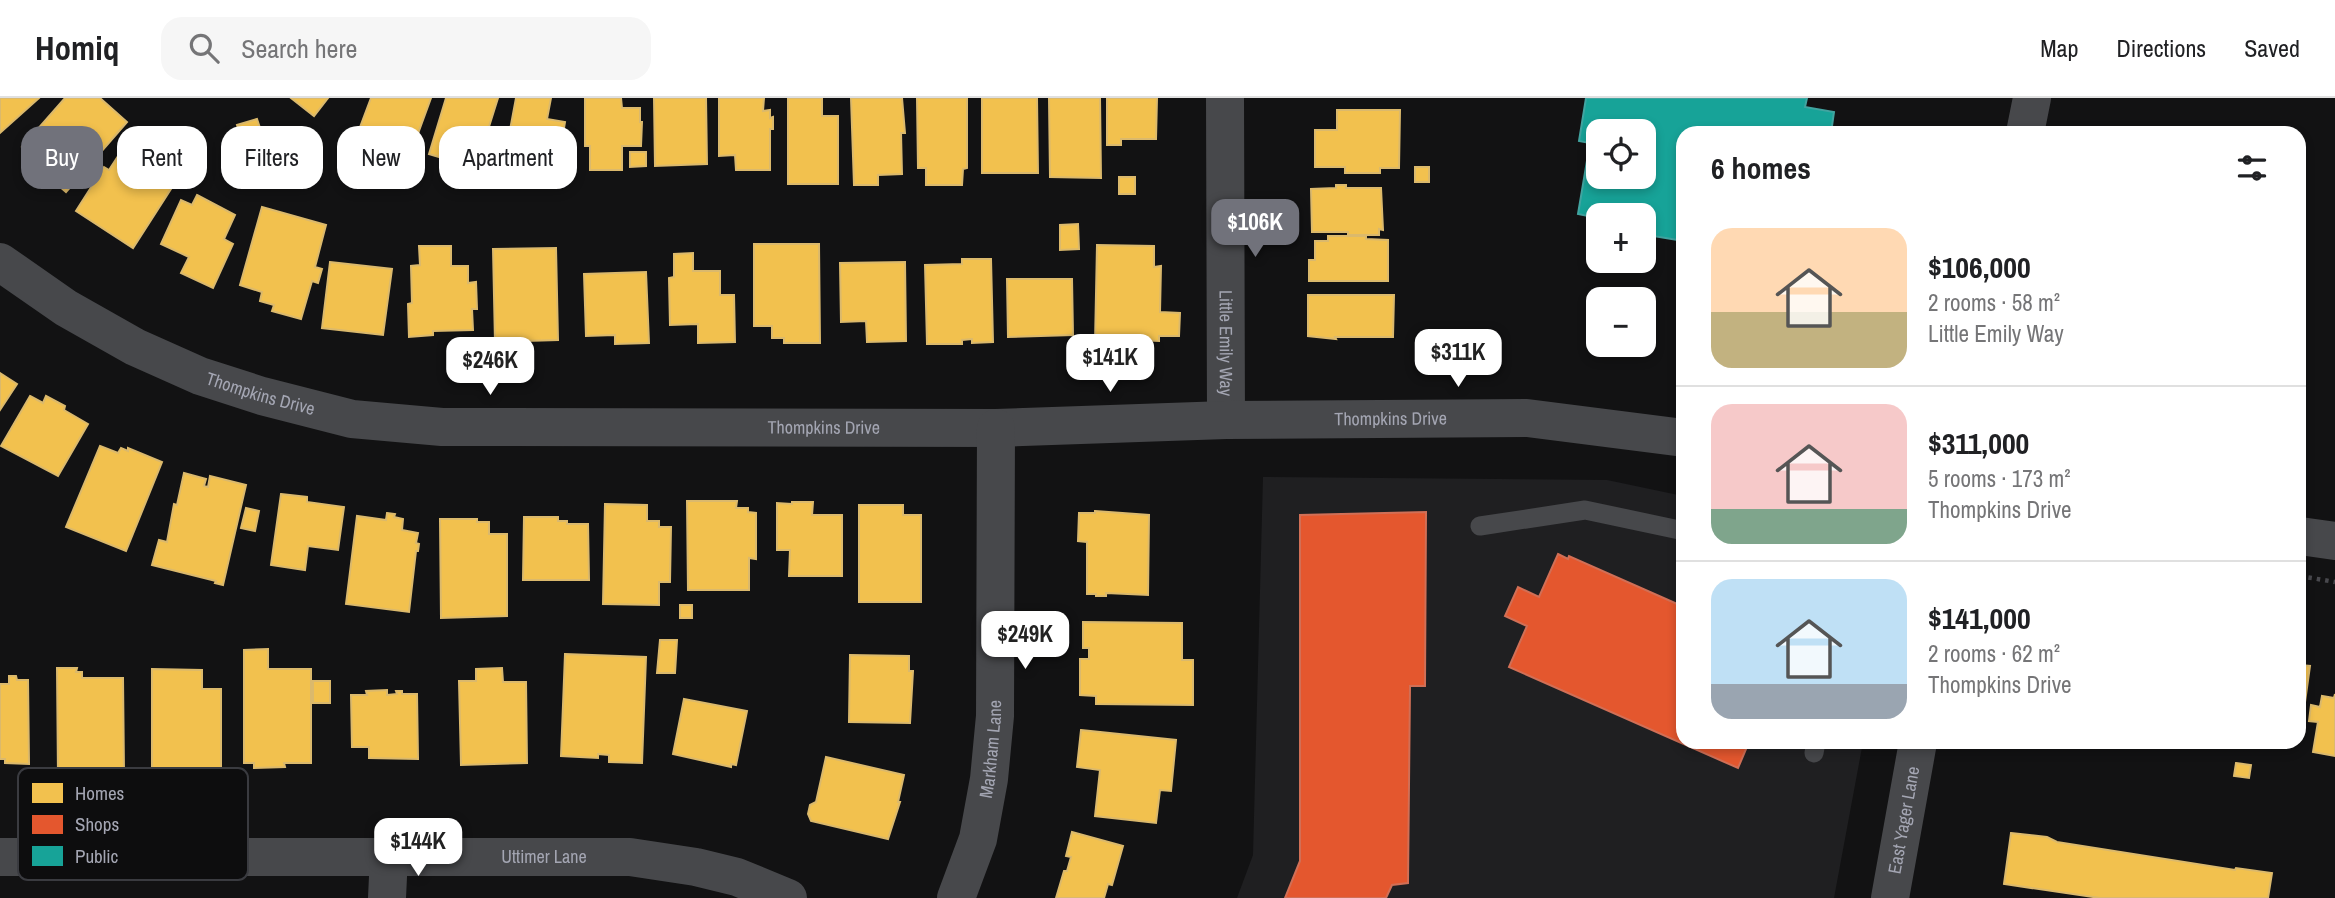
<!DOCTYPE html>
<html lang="en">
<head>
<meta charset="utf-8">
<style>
  :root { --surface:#fff; --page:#f6f6f6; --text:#202124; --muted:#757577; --line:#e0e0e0; --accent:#71727b }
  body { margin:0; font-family:"Archivo Narrow",sans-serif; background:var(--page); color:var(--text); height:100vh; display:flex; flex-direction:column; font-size:26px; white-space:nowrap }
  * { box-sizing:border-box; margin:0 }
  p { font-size:23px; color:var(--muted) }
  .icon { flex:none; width:38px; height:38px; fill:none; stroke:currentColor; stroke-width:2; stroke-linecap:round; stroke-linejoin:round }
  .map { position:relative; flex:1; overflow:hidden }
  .side { position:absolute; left:1676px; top:28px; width:630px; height:623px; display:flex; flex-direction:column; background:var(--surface); border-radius:21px; box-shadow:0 4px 10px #0003 }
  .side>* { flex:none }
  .top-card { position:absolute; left:21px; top:28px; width:665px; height:63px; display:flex; gap:14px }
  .buttons { position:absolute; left:1586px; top:21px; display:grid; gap:14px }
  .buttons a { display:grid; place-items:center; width:70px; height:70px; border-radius:14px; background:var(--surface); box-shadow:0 4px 10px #0003; font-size:35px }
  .price { position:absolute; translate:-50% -60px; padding:0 16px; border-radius:14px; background:#fff; color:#222; font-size:23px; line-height:46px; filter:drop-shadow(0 2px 4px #0008) }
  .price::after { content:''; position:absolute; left:50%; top:42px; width:21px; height:16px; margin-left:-10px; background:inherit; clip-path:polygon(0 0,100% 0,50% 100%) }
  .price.current { background:var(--accent); color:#fff }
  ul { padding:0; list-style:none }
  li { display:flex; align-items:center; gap:21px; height:175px; padding:0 35px }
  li+li { border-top:2px solid var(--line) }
  li span { display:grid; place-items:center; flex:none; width:196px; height:140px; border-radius:21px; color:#555 }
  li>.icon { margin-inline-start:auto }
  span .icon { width:84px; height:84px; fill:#fffc; stroke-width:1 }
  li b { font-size:30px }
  h2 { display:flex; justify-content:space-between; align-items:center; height:84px; padding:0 35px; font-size:30px }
  .pill { padding:0 24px; border-radius:21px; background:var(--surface); box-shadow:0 4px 10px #0003; font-size:24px; line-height:63px }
  .pill.current { background:var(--accent); color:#fff }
  header { display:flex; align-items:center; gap:42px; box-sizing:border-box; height:98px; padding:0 35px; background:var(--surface); border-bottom:2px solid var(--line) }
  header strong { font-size:33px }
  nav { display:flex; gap:38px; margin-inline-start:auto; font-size:24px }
  .search { width:490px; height:63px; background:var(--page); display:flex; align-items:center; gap:18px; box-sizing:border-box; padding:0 24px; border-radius:21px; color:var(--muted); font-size:26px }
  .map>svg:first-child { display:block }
  .built { fill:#1f1f21 }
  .homes { fill:#f2c14e; stroke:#dbb96c; stroke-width:2 }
  .shops { fill:#e4572e; stroke:#d16f56; stroke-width:2 }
  .public { fill:#17a398; stroke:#41a4a0; stroke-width:2; fill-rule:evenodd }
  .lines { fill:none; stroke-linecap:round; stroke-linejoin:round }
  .path { stroke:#48484d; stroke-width:4.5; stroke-dasharray:3.5 5; stroke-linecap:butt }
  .service { stroke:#47484b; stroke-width:19 }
  .minor { stroke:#47484b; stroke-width:38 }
  .tertiary { stroke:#47484b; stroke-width:38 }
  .labels { text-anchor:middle; stroke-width:7; stroke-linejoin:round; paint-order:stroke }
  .street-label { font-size:18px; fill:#a4a6b3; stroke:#0d0d0e }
  .key { fill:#0d0d0e; stroke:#3a3b40; stroke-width:2 }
  .key-label { font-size:19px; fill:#a4a6b3 }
</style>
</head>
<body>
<header>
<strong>Homiq</strong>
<div class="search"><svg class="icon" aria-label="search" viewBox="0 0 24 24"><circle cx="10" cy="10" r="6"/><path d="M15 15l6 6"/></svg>Search here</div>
<nav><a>Map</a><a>Directions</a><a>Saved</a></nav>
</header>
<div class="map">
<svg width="2335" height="800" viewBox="0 0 2335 800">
  <rect width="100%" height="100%" fill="#121213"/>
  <path class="built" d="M1263 379 1607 382 1683 398 1684 644H1863L1834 800H1237L1253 757Z"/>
  <g class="homes">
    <path d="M0 0H39L0 35Z"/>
    <path d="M65 0H100L127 24 66 94 42 73 39 76 24 63 30 56 22 49Z"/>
    <path d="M291 0H328L314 18Z"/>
    <path d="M371 0H431L412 52 359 32Z"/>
    <path d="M446 0H498L476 70 429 56Z"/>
    <path d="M516 0H551L547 21 565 24 562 42 566 43 564 55 575 56 571 76 567 75 565 86 554 84 553 89 501 80Z"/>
    <path d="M585 0H621L622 10H640V24H642L641 48H622V72H590V48H585Z"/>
    <path d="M654 0H706L707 66 655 68Z"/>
    <path d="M719 0H764L763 13 770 12V20L773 19V31H770V72H736L735 57 719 58Z"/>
    <path d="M788 0H822V18H838V86H788Z"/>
    <path d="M851 0H902L905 35H901L902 76 878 77V87H854Z"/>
    <path d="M917 0H967V70L963 71 962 87H926V70H918Z"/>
    <path d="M982 0H1037L1038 75H982Z"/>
    <path d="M1049 0H1100L1101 80 1050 79Z"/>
    <path d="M1107 0H1157L1156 41H1121V47H1107Z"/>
    <path d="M1337 12H1400L1399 70H1380V75H1345V69H1315V32H1337Z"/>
    <path d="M257 21 262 36 242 43 237 27Z"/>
    <path d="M126 46 178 80 133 150 76 113 104 69 109 72Z"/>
    <path d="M630 54H646V68L630 69Z"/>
    <rect x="1415" y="69" width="14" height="15"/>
    <rect x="1119" y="79" width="16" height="17"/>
    <path d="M1336 87H1346V90H1381L1383 132 1379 131V137H1348V134H1312L1311 91 1336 90Z"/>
    <path d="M197 97 235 117 224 141 233 146 213 190 181 175 189 159 161 146 181 102 192 107Z"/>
    <path d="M262 109 326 127 315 169 322 171 318 185 312 183 301 221 272 213 274 207 260 203 262 194 240 187Z"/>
    <path d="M1078 126 1079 151 1060 152V127Z"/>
    <path d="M1328 138H1366V141L1388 142V183H1309V162H1315V143H1328Z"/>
    <path d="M754 146H819L820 245H784V240H772V228H754Z"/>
    <path d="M1097 147 1154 148V169L1161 168 1160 214 1180 215 1179 238H1159V243L1136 242V246L1095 245Z"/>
    <path d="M419 148H451V168H468V185L476 184 477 211H472L473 232 433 233V237L409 239 408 206 412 205 411 168 420 167Z"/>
    <path d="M556 150 558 242 495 244 493 151Z"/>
    <path d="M693 155V173H720V197H734L735 244 698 245V226L670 227 669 180 674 179V156Z"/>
    <path d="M962 161H991L993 244 972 245V241L962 242V246H927L925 167 962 166Z"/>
    <path d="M330 164 392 171 383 237 322 230Z"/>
    <path d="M905 164 906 243 867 244 866 223 841 224 840 165Z"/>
    <path d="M646 174 649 245 615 246V237L586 238 584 176Z"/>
    <path d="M1007 181H1072L1073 237 1008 239Z"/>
    <path d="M1308 197H1394L1393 239H1335L1336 241 1308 238Z"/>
    <path d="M0 275 17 286 0 312Z"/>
    <path d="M30 298 43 305 46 298 65 308 64 312 88 326 58 378 1 348Z"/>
    <path d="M100 348 118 355 121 350 128 353V350L162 364 126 453 66 429Z"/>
    <path d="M184 375 206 381 204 388 208 389 210 378 246 387 223 487 215 485 216 483 152 467 159 442 167 444 174 406 177 407Z"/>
    <path d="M281 396 307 399V404L344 409 338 452 308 448 305 472 271 467Z"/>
    <path d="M687 403H737L736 410H748V414L756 415V461L749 460V492H688Z"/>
    <path d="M792 404H813L812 417H842V478H789L790 452H777V405L792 406Z"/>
    <path d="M605 406 647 407V423H659V429H671L670 484H659V507L603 506Z"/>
    <path d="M859 407H903V417H921V504H859Z"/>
    <path d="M246 410 259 413 255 433 241 430Z"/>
    <path d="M1095 413 1149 417 1148 497 1106 495V498H1096V496H1087V444L1078 443 1079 415H1095Z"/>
    <path d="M387 415 395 416 394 419 403 421 402 432 418 435 416 445 419 446 418 453H416L409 514 346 506 357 418 386 422Z"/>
    <path d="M524 419H558V423H567V426H588L589 482H523Z"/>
    <path d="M440 421H477V424H489V436H507V518L441 520Z"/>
    <rect x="680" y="507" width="12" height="13"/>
    <path d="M1083 524 1182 525V562H1193V607L1096 606V598L1080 597V561H1089V550H1083Z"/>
    <path d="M660 542H677L675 575H657Z"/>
    <path d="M268 551V571H311V665H284L285 669 254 670V665H244V552Z"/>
    <path d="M565 556 646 559 642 665 609 664V657L598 656V660L561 658Z"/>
    <path d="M850 557 909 558V573H913L910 625 849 624Z"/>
    <path d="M2300 567 2310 568 2302 626 2300 625Z"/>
    <path d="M57 570H77L76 574H82V580H123L124 674 58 678Z"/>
    <path d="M502 570 503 584H526L527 665 461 667 459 583H476V571Z"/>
    <path d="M152 571 202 572V591H221V676H192L193 680H176L175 677H152Z"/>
    <path d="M9 578H16L17 582H28L29 666 5 665V661H0V586H9Z"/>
    <rect x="313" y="583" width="17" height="22"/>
    <path d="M387 592V597L397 596 396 593H402V596H417L418 661 369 660V649H352L351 597H367L366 593Z"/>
    <path d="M2335 596V658L2313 654 2318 624 2309 623 2311 607 2320 609 2322 598 2334 600Z"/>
    <path d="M684 601 747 613 736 667 731 666V669L673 656Z"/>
    <path d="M1081 632 1176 642 1171 693 1160 692 1156 725 1095 718 1100 672 1077 669Z"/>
    <path d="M826 659 904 677 898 704H900L888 741 811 723 808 716 810 707 816 704Z"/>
    <path d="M2236 665 2251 667 2249 680 2234 678Z"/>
    <path d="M1072 734 1123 748 1112 787 1108 786 1104 800H1056L1064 773H1067L1071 759 1066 758Z"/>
    <path d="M2011 735 2047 739 2057 744 2235 772 2236 770 2272 775 2268 800H2100L2004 786Z"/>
  </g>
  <g class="shops">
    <path d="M1426 414 1425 588H1410L1408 785 1392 787 1386 800H1285L1300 763V417Z"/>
    <path d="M1558 456 1568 461 1569 458 1684 509V644H1749L1738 670 1509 569 1527 528 1505 518 1518 489 1539 499Z"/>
  </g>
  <path class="public" d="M1586 0H1807L1805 9 1834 14 1831 35H1684V143L1653 138 1655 129 1643 127V117H1598V120L1578 116 1590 45 1579 43ZM1598 33H1643V79H1598Z"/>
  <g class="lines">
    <path class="path" d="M2300 478 2335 484"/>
    <g class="service">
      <path d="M1480 428 1585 412 1684 433"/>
      <path d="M1814 655 1816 644"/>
    </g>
    <g class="minor">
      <path id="s1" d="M1225 0 1226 322"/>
      <path id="s2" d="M0 164 66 210 135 249 200 278 262 298 352 321 442 329 996 330 1226 322 1527 320 1684 340"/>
      <path id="s3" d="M0 759H630L696 769 737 779 788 800"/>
      <path d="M387 800 389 757"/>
      <path id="s4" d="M956 800 978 741 989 681 995 618 996 330"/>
    </g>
    <g class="tertiary">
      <path d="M2025 35 2032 0"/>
      <path d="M2300 438 2335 443"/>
      <path id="s5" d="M1890 800 1918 644"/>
    </g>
  </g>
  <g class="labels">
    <g class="street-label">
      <text dy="6" stroke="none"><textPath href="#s1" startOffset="245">Little Emily Way</textPath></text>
      <text dy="6" stroke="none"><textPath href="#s2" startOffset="294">Thompkins Drive</textPath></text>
      <text dy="6" stroke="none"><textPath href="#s2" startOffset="1428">Thompkins Drive</textPath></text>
      <text dy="6" stroke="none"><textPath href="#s2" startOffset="861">Thompkins Drive</textPath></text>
      <text dy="6" stroke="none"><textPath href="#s4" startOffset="154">Markham Lane</textPath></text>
      <text dy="6" stroke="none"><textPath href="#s5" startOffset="79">East Yager Lane</textPath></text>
      <text dy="6" stroke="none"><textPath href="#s3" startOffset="544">Uttimer Lane</textPath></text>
    </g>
  </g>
  <rect x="18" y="670" width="230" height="112" rx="10" class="key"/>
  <rect x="32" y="685" width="31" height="20" fill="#f2c14e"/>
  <rect x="32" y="717" width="31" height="19" fill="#e4572e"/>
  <rect x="32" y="748" width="31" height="20" fill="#17a398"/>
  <g class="key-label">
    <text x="75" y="702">Homes</text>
    <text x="75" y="733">Shops</text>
    <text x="75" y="765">Public</text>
  </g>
</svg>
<div class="buttons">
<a><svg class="icon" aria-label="locate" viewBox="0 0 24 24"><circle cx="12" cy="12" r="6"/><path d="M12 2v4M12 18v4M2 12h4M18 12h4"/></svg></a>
<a>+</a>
<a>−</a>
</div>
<b class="price current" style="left:1255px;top:161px">$106K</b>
<b class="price" style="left:1458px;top:291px">$311K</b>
<b class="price" style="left:1110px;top:296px">$141K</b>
<b class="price" style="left:490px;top:299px">$246K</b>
<b class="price" style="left:1025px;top:573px">$249K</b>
<b class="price" style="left:418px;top:780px">$144K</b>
<div class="top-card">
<a class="pill current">Buy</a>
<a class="pill">Rent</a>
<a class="pill">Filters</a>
<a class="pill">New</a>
<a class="pill">Apartment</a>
</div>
<section class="side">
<h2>6 homes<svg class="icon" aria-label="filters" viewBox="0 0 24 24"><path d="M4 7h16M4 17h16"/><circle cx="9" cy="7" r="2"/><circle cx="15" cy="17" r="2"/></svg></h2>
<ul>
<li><span style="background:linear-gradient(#ffd9b3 60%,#c2b280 0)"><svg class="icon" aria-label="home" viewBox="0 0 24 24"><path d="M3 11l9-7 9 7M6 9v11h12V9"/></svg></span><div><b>$106,000</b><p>2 rooms · 58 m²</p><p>Little Emily Way</p></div></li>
<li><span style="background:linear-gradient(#f6c9c9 75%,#7fa58c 0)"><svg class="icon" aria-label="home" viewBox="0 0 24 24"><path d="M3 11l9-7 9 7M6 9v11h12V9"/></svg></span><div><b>$311,000</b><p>5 rooms · 173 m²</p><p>Thompkins Drive</p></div></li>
<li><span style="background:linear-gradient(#bfe0f5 75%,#9aa5b1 0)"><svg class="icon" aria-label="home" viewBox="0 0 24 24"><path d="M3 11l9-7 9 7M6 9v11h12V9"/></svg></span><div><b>$141,000</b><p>2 rooms · 62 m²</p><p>Thompkins Drive</p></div></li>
</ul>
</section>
</div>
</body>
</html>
